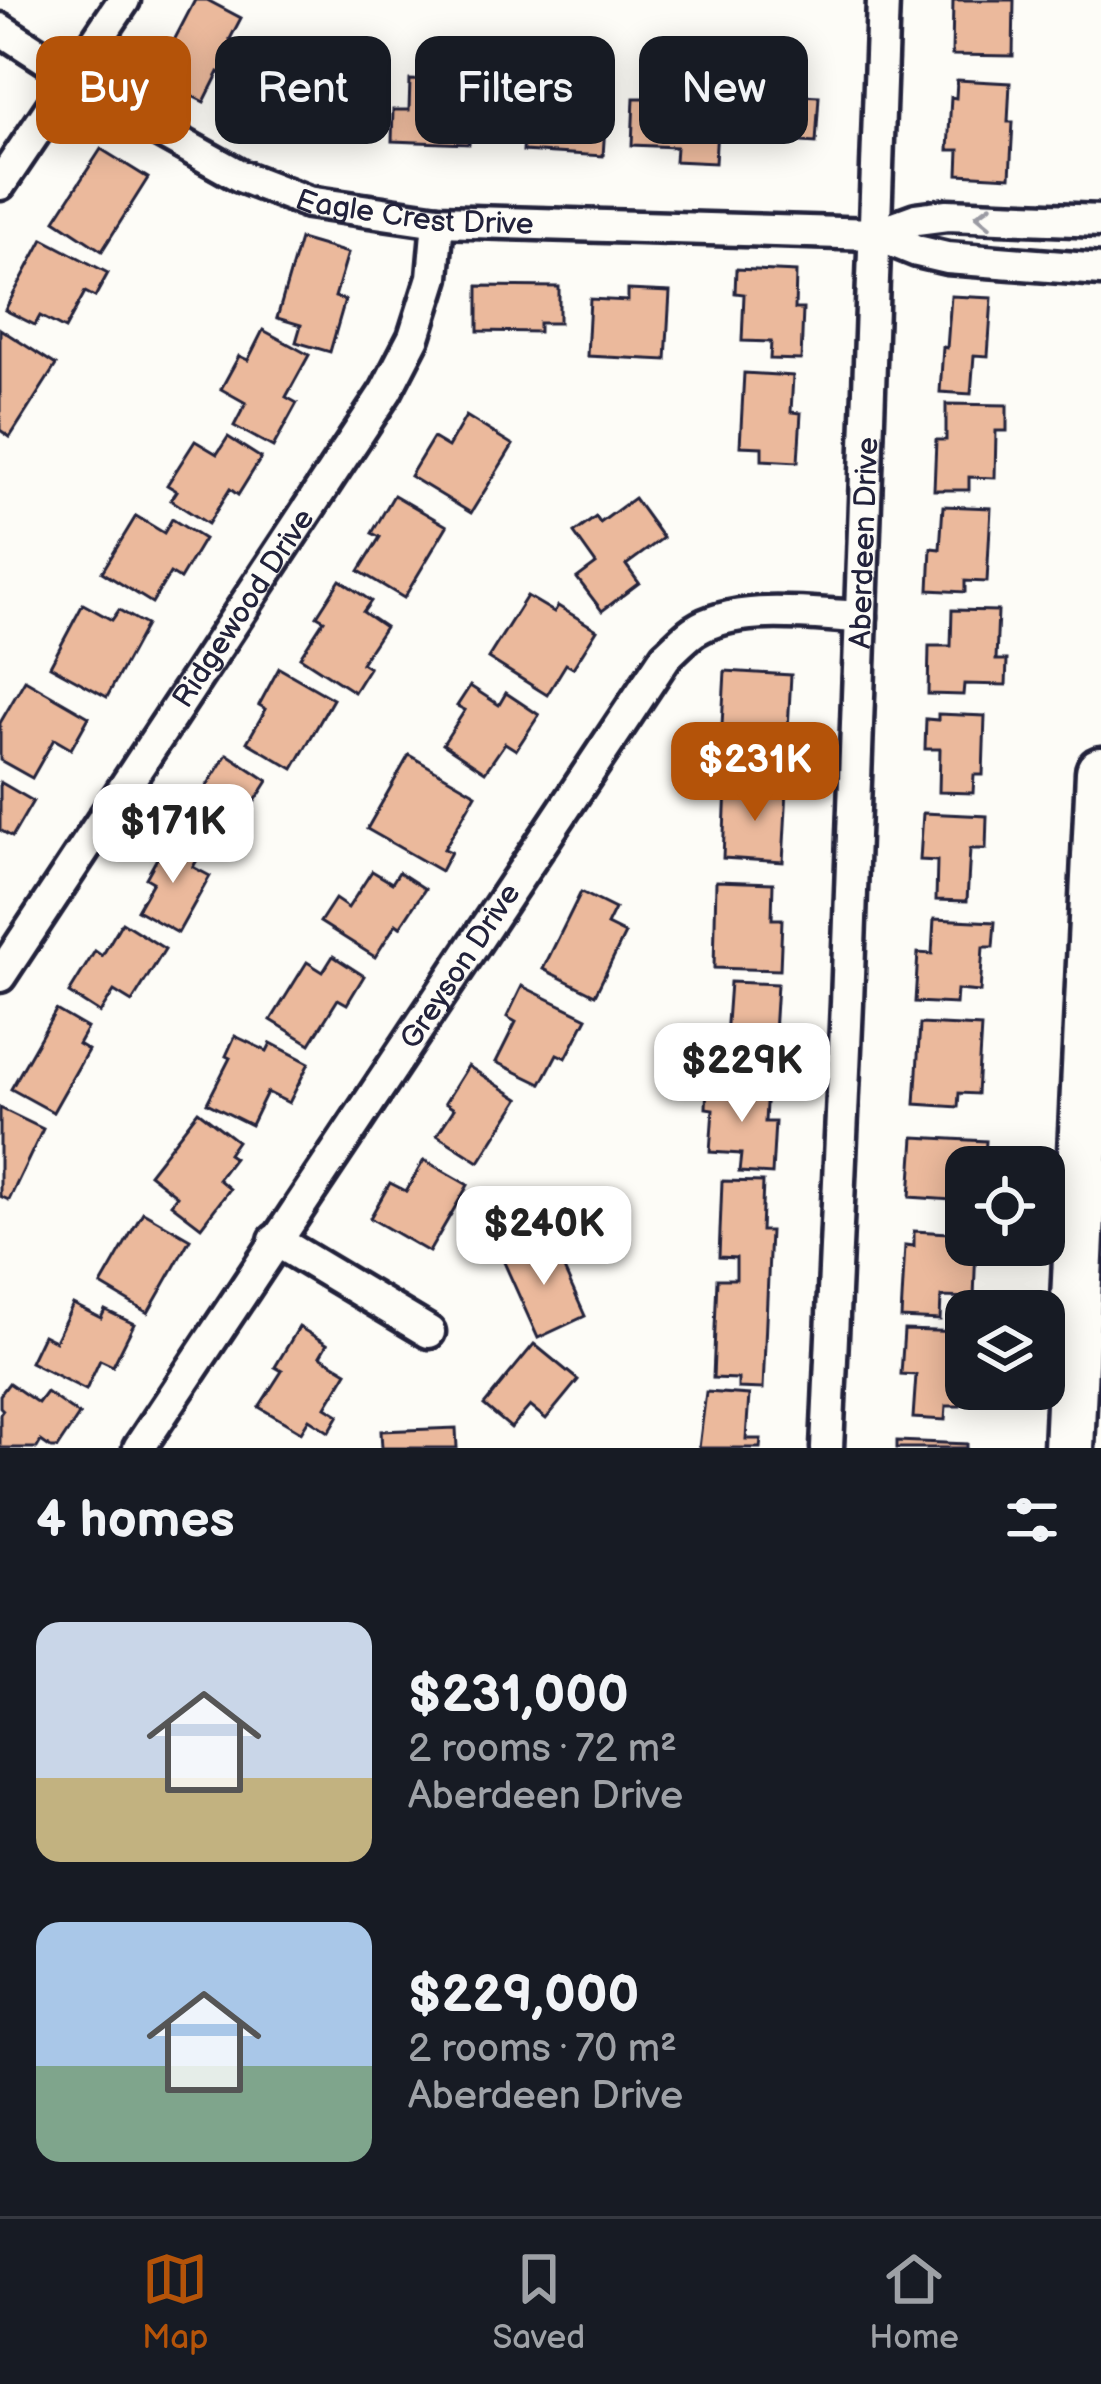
<!DOCTYPE html>
<html lang="en">
<head>
<meta charset="utf-8">
<style>
  :root { --surface:#171b24; --page:#20242c; --text:#f1f3f6; --muted:#9ea1a6; --line:#363941; --accent:#b45309 }
  body { margin:0; font-family:"Balsamiq Sans",sans-serif; background:var(--page); color:var(--text); height:100vh; display:flex; flex-direction:column; font-size:45px; white-space:nowrap }
  * { box-sizing:border-box; margin:0 }
  p { font-size:39px; color:var(--muted) }
  .icon { flex:none; width:66px; height:66px; fill:none; stroke:currentColor; stroke-width:2; stroke-linecap:round; stroke-linejoin:round }
  .map { position:relative; height:1448px; overflow:hidden }
  .side { display:flex; flex-direction:column; background:var(--surface); flex:1 }
  .side>* { flex:none }
  .top-card { position:absolute; left:36px; top:36px; width:1029px; height:108px; display:flex; gap:24px }
  .controls { position:absolute; left:945px; top:1146px; display:grid; gap:24px }
  .controls a { display:grid; place-items:center; width:120px; height:120px; border-radius:24px; background:var(--surface); box-shadow:0 6px 30px #0003; font-size:60px }
  .price { position:absolute; translate:-50% -102px; padding:0 27px; border-radius:24px; background:#fff; color:#222; font-size:39px; line-height:78px; filter:drop-shadow(0 3px 6px #0008) }
  .price::after { content:''; position:absolute; left:50%; top:72px; width:36px; height:27px; margin-left:-18px; background:inherit; clip-path:polygon(0 0,100% 0,50% 100%) }
  .price.active { background:var(--accent); color:#fff }
  ul { padding:0; list-style:none }
  li { display:flex; align-items:center; gap:36px; height:300px; padding:0 36px }
  li span { display:grid; place-items:center; flex:none; width:336px; height:240px; border-radius:24px; color:#555 }
  li>.icon { margin-inline-start:auto }
  span .icon { width:144px; height:144px; fill:#fffc; stroke-width:1 }
  li b { font-size:51px }
  h2 { display:flex; justify-content:space-between; align-items:center; height:144px; padding:0 36px; font-size:51px }
  .tag { padding:0 42px; border-radius:24px; background:var(--surface); box-shadow:0 6px 30px #0003; font-size:42px; line-height:108px }
  .tag.active { background:var(--accent); color:#fff }
  .tab-bar { display:flex; justify-content:space-around; align-items:center; height:168px; border-top:3px solid var(--line); background:var(--surface); font-size:33px; color:var(--muted) }
  .tab-bar a { display:grid; justify-items:center; gap:6px }
  .tab-bar .active { color:var(--accent) }
  .map>svg:first-child { display:block }
  .building { fill:#ebb99c; stroke:#22223b; stroke-width:3 }
  .lines { fill:none; stroke-linecap:round; stroke-linejoin:round }
  .street-casing { stroke:#22223b; stroke-width:39 }
  .primary-casing { stroke:#22223b; stroke-width:57 }
  .street { stroke:#fdfcf7; stroke-width:30 }
  .primary { stroke:#fdfcf7; stroke-width:48 }
  .oneway { stroke:#9a9aa2 }
  .labels { text-anchor:middle; stroke-width:10; stroke-linejoin:round; paint-order:stroke }
  .street-label { font-size:30px; fill:#22223b; stroke:#fdfcf7 }
</style>
</head>
<body>
<div class="map">
<svg width="1101" height="1448" viewBox="0 0 1101 1448">
  <rect width="100%" height="100%" fill="#fdfcf7"/>
  <filter id="ink" filterUnits="userSpaceOnUse"><feTurbulence type="fractalNoise" baseFrequency=".00833" numOctaves="2"/><feDisplacementMap in="SourceGraphic" scale="24" xChannelSelector="R" yChannelSelector="G"/><feConvolveMatrix kernelMatrix="1 2 1 2 8 2 1 2 1" color-interpolation-filters="sRGB"/></filter>
  <g filter="url(#ink)">
    <g class="building">
      <path d="M195 0H207L241 18 230 39 239 44 223 74 219 72 204 102 155 77Z"/>
      <path d="M953 0H1014L1013 56 952 55Z"/>
      <path d="M410 80 472 83 469 144 392 141 393 110H409Z"/>
      <path d="M957 80 1010 83 1008 122H1013L1010 177 958 174 959 150H948L951 97 956 98Z"/>
      <path d="M527 89 591 93 590 110 606 111 603 156 523 151Z"/>
      <path d="M649 89 719 92 715 163 675 161 676 147 632 145 634 98H649Z"/>
      <path d="M755 93 819 96 816 143 753 139Z"/>
      <path d="M101 149 148 178 102 251 55 220Z"/>
      <path d="M43 239 108 273 95 297 85 292 65 329 40 316 35 325 5 310Z"/>
      <path d="M300 239 348 253 335 297 345 300 330 352 296 342 301 325 277 318Z"/>
      <path d="M736 269 796 272 795 309H803L801 360 770 359 771 342 742 341 744 294 735 293Z"/>
      <path d="M478 286 559 287V323H539V332L478 331Z"/>
      <path d="M628 290 670 292 666 360 587 356 590 299 628 301Z"/>
      <path d="M951 296 992 298 988 356 974 355 971 394 940 392 943 347 947 348Z"/>
      <path d="M0 329 56 365 10 437 0 430Z"/>
      <path d="M263 330 309 355 286 397 297 403 273 447 234 426 246 403 221 389 239 356 248 360Z"/>
      <path d="M744 373 793 376 791 412 801 413 798 462 762 460V447L740 446Z"/>
      <path d="M946 404 1007 405V431H996L995 478 969 477V490H934L936 440H946Z"/>
      <path d="M466 416 513 445 471 513 410 476 433 438 448 447Z"/>
      <path d="M228 437 261 458 238 495 230 489 208 524 171 500 177 491 167 485 195 441 217 454Z"/>
      <path d="M394 495 447 526 404 598 359 571 380 537 372 533Z"/>
      <path d="M634 498 663 538 626 565 639 583 602 611 577 578 596 564 574 533 596 517 600 523Z"/>
      <path d="M943 506 991 508 987 582 965 581V592L929 590 931 548 940 549Z"/>
      <path d="M136 516 164 533 172 519 204 539 180 579 170 573 152 603 102 572Z"/>
      <path d="M340 580 371 601 363 612 385 627 361 663 369 668 354 692 300 657 324 620 317 616Z"/>
      <path d="M527 596 554 612 558 606 597 630 573 668 566 664 547 695 488 658Z"/>
      <path d="M83 604 112 620 119 610 146 625 107 697 50 666Z"/>
      <path d="M952 610 998 611 996 660H1007L1006 685 964 684 963 695 928 694 929 646H951Z"/>
      <path d="M279 668 333 699 293 769 247 742 266 709 259 705Z"/>
      <path d="M725 671 791 675 786 765 720 761Z"/>
      <path d="M25 680 89 717 71 749 54 739 32 778 0 760V723Z"/>
      <path d="M470 686 499 705 506 693 539 715 516 750 505 743 485 772 443 744 465 710 457 706Z"/>
      <path d="M938 714 985 716 983 775H974L973 793 939 792 940 749H925L926 719 938 720Z"/>
      <path d="M227 754 268 781 227 845 201 829 206 822 190 812Z"/>
      <path d="M409 755 476 794 444 849 451 852 441 871 367 829Z"/>
      <path d="M0 782 33 801 12 837 0 830Z"/>
      <path d="M726 786 787 789 783 862 723 858Z"/>
      <path d="M923 813 987 816 986 849H970L967 901 936 900 937 861 920 860Z"/>
      <path d="M169 837 200 855 193 867 210 876 178 933 137 910 153 882 146 878Z"/>
      <path d="M372 871 392 883 399 872 425 889 400 927 396 924 375 957 320 922 335 899 348 908Z"/>
      <path d="M716 881 773 883 772 919H782L780 970 714 968Z"/>
      <path d="M581 892 615 909 607 925 625 934 595 995 543 969Z"/>
      <path d="M934 919 995 922 993 947H983L980 992 957 990 956 1004 915 1002 918 953 932 954Z"/>
      <path d="M122 922 165 949 132 1002 114 991 100 1013 69 993 95 951 102 956Z"/>
      <path d="M333 956 364 976 347 1004 338 999 310 1044 271 1020 307 962 323 972Z"/>
      <path d="M730 982 777 984 772 1066 724 1064Z"/>
      <path d="M522 986 587 1018 566 1058 557 1054 541 1084 496 1062 516 1022 507 1017Z"/>
      <path d="M56 1010 87 1028 78 1044 88 1050 53 1112 11 1089Z"/>
      <path d="M920 1024 981 1027 977 1094 959 1093 958 1107 915 1104Z"/>
      <path d="M235 1036 267 1051 271 1043 309 1063 289 1103 267 1092 251 1125 207 1103 230 1058 226 1056Z"/>
      <path d="M468 1066 519 1099 479 1162 437 1135 454 1109 445 1103Z"/>
      <path d="M707 1082 767 1086 765 1122H775L772 1174 739 1172 741 1154 710 1152 713 1109 706 1108Z"/>
      <path d="M0 1108 43 1129 9 1200 0 1196Z"/>
      <path d="M198 1111 237 1141 228 1154 234 1158 218 1179 230 1189 201 1227 171 1204 177 1196 149 1174Z"/>
      <path d="M914 1137 986 1141 984 1167H966V1201L910 1197Z"/>
      <path d="M424 1160 468 1185 429 1252 370 1218 390 1183 406 1191Z"/>
      <path d="M722 1181 763 1182 761 1231H770L763 1389 738 1388V1379L713 1378 717 1279H736V1258L719 1257Z"/>
      <path d="M143 1212 190 1239 148 1313 101 1285Z"/>
      <path d="M914 1231 966 1234V1245H976L974 1298 941 1297 940 1320 901 1318 905 1245 914 1246Z"/>
      <path d="M550 1238 585 1316 538 1338 503 1260Z"/>
      <path d="M73 1304 101 1318 105 1310 134 1324 113 1366 100 1360 86 1390 30 1362 43 1335 55 1341Z"/>
      <path d="M299 1327 327 1344 320 1356 347 1372 326 1407 339 1415 329 1432 309 1419 301 1432 259 1407 282 1371 275 1367Z"/>
      <path d="M904 1330 964 1332 960 1406H946L945 1420 913 1418 916 1375 901 1374Z"/>
      <path d="M534 1344 578 1380 546 1419 530 1406 511 1428 484 1405Z"/>
      <path d="M9 1383 38 1403 46 1392 79 1415 57 1448H51L41 1441 37 1448H0V1414L3 1410 0 1407V1395Z"/>
      <path d="M706 1392 749 1395 746 1439H761L760 1448H699Z"/>
      <path d="M456 1428 457 1448H382L381 1431Z"/>
      <path d="M897 1441 967 1444V1448H897Z"/>
    </g>
    <g class="lines">
      <defs>
        <g id="street">
          <path id="s1" d="M0 29 154 128 240 176 308 202 438 221 875 234"/>
          <path d="M0 184 124 0"/>
          <path d="M1101 221 947 215 916 219 875 234 917 251 947 258 1101 270"/>
          <path id="s2" d="M0 976 386 391 414 337 433 277 438 221"/>
          <path d="M275 1240 429 1332"/>
          <path id="s3" d="M139 1448 666 656C675 648 684 638 694 631 737 603 812 615 861 617"/>
          <path id="s4" d="M827 1448 847 1003 883 0"/>
        </g>
        <path id="primary" d="M1069 1448 1101 772"/>
      </defs>
      <use href="#street" class="street-casing"/>
      <use href="#primary" class="primary-casing"/>
      <use href="#street" class="street"/>
      <use href="#primary" class="primary"/>
    </g>
    <defs><path id="oneway-chevron" d="M-2-3.5L2.5 0L-2 3.5" fill="none" stroke-width="1.6" stroke-linecap="round" stroke-linejoin="round" transform="scale(3)"/></defs>
    <use class="oneway" href="#oneway-chevron" transform="translate(984 216) rotate(-178)"/>
  </g>
  <g class="labels">
    <g class="street-label">
      <text dy="10" stroke="none"><textPath href="#s1" startOffset="462">Eagle Crest Drive</textPath></text>
      <text dy="10" stroke="none"><textPath href="#s4" startOffset="906">Aberdeen Drive</textPath></text>
      <text dy="10" stroke="none"><textPath href="#s2" startOffset="441">Ridgewood Drive</textPath></text>
      <text dy="10" stroke="none"><textPath href="#s3" startOffset="579">Greyson Drive</textPath></text>
    </g>
  </g>
</svg>
<div class="controls">
<a><svg class="icon" aria-label="locate" viewBox="0 0 24 24"><circle cx="12" cy="12" r="6"/><path d="M12 2v4M12 18v4M2 12h4M18 12h4"/></svg></a>
<a><svg class="icon" aria-label="layers" viewBox="0 0 24 24"><path d="M12 4l9 5-9 5-9-5zM3 14l9 5 9-5"/></svg></a>
</div>
<b class="price active" style="left:755px;top:824px">$231K</b>
<b class="price" style="left:173px;top:886px">$171K</b>
<b class="price" style="left:742px;top:1125px">$229K</b>
<b class="price" style="left:544px;top:1288px">$240K</b>
<div class="top-card">
<a class="tag active">Buy</a>
<a class="tag">Rent</a>
<a class="tag">Filters</a>
<a class="tag">New</a>
</div>
</div>
<section class="side">
<h2>4 homes<svg class="icon" aria-label="filters" viewBox="0 0 24 24"><path d="M4 7h16M4 17h16"/><circle cx="9" cy="7" r="2"/><circle cx="15" cy="17" r="2"/></svg></h2>
<ul>
<li><span style="background:linear-gradient(#c9d6e8 65%,#c2b280 0)"><svg class="icon" aria-label="home" viewBox="0 0 24 24"><path d="M3 11l9-7 9 7M6 9v11h12V9"/></svg></span><div><b>$231,000</b><p>2 rooms · 72 m²</p><p>Aberdeen Drive</p></div></li>
<li><span style="background:linear-gradient(#a9c7e8 60%,#7fa58c 0)"><svg class="icon" aria-label="home" viewBox="0 0 24 24"><path d="M3 11l9-7 9 7M6 9v11h12V9"/></svg></span><div><b>$229,000</b><p>2 rooms · 70 m²</p><p>Aberdeen Drive</p></div></li>
</ul>
</section>
<nav class="tab-bar">
<a class="active"><svg class="icon" aria-label="map" viewBox="0 0 24 24"><path d="M3 6l6-2 6 2 6-2v14l-6 2-6-2-6 2zM9 4v14M15 6v14"/></svg>Map</a>
<a><svg class="icon" aria-label="saved" viewBox="0 0 24 24"><path d="M7 4h10v16l-5-4-5 4z"/></svg>Saved</a>
<a><svg class="icon" aria-label="home" viewBox="0 0 24 24"><path d="M3 11l9-7 9 7M6 9v11h12V9"/></svg>Home</a>
</nav>
</body>
</html>
